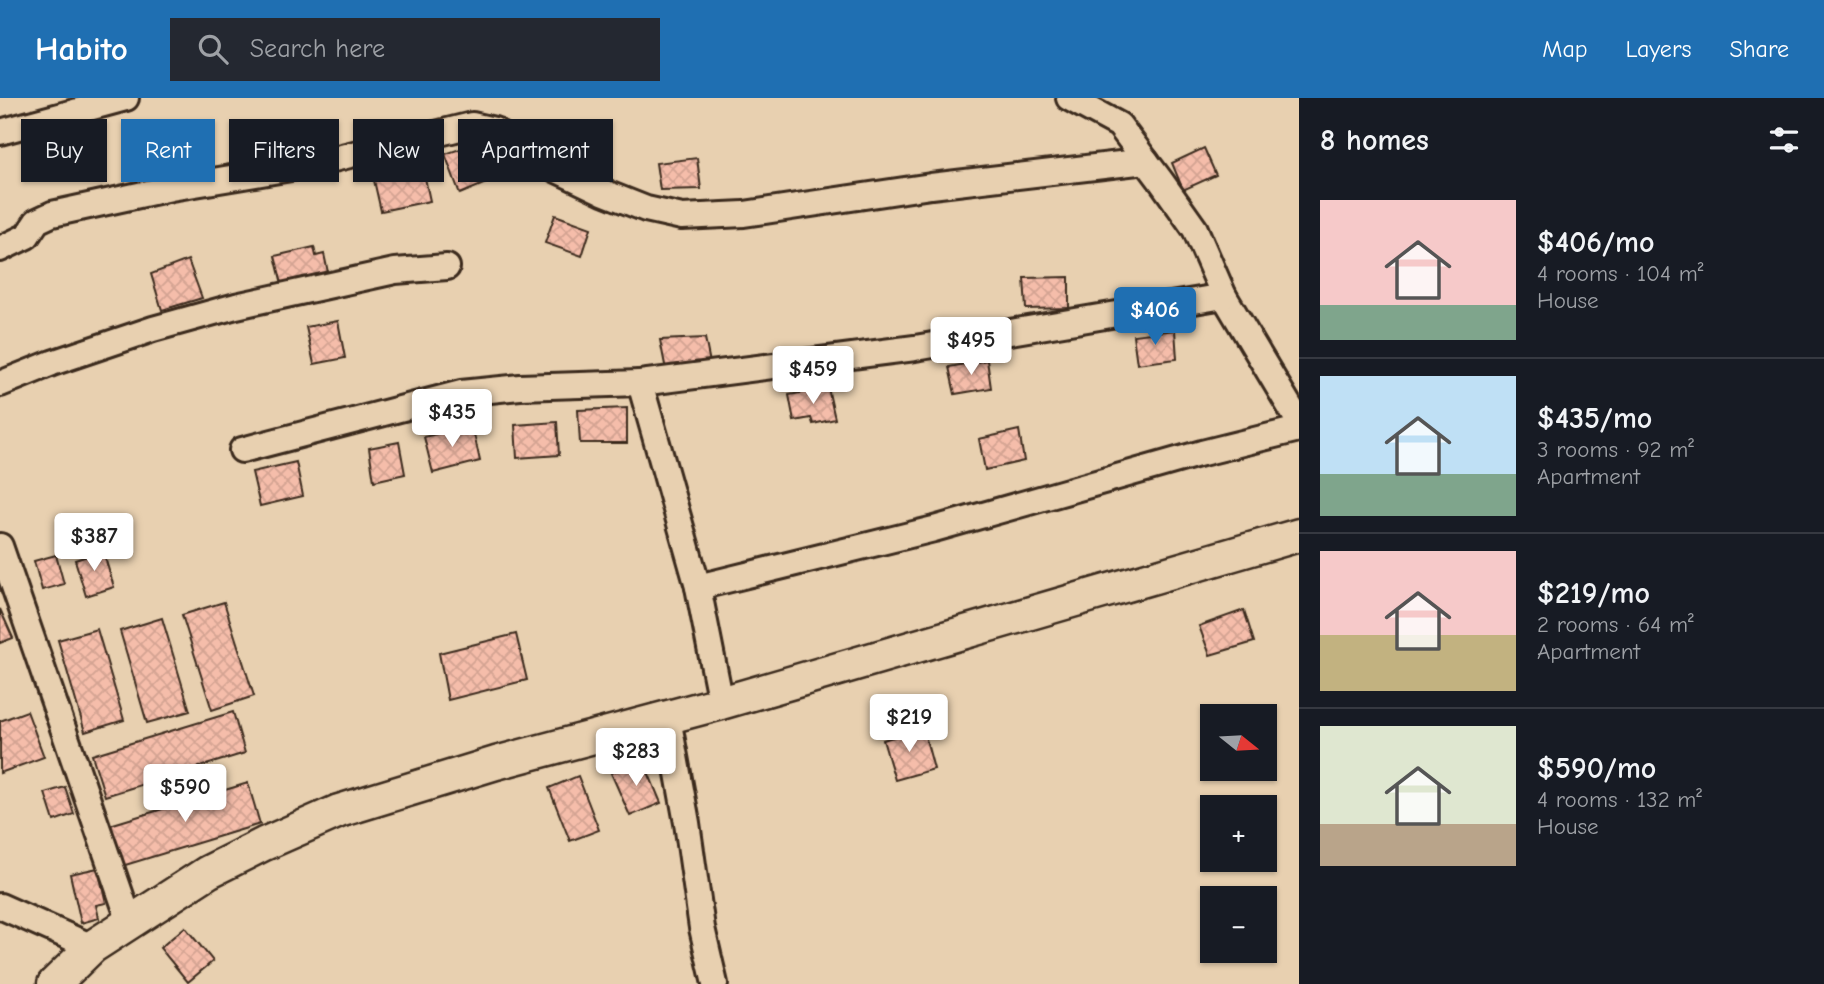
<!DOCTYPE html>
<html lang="en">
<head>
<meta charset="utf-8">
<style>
  :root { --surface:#171b24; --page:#242831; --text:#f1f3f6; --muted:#9ea1a6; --line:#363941; --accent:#1f6fb2 }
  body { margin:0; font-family:"Comic Neue",sans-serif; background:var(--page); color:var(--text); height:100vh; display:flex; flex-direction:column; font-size:26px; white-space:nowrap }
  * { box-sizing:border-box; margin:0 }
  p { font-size:23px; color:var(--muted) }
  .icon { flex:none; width:38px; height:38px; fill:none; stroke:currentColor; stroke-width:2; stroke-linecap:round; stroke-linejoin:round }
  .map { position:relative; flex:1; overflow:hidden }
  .sheet { display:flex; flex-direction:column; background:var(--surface); width:525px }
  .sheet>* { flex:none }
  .banner { position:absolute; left:21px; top:21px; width:665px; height:63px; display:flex; gap:14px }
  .needle { width:46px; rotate:108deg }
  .buttons { position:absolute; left:1200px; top:606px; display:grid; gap:14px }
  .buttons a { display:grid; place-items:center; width:77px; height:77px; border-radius:0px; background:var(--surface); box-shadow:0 2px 5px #0004; font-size:35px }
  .price { position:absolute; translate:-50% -60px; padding:0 16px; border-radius:7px; background:#fff; color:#222; font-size:23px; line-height:46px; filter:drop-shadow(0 2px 4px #0008) }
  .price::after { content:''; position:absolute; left:50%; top:42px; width:21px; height:16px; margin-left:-10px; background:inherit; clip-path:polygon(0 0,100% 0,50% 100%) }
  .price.selected { background:var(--accent); color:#fff }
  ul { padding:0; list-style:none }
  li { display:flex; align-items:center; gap:21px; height:175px; padding:0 21px }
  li+li { border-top:2px solid var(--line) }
  li span { display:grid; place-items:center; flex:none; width:196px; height:140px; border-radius:0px; color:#555 }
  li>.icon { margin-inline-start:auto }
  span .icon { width:84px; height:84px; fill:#fffc; stroke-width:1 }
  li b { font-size:30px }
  h2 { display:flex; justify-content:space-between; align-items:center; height:84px; padding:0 21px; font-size:30px }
  .chip { padding:0 24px; border-radius:0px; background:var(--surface); box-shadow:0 2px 5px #0004; font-size:24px; line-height:63px }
  .chip.selected { background:var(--accent); color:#fff }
  header { display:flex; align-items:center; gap:42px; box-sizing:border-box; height:98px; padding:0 35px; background:var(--accent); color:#fff }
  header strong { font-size:33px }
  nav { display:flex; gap:38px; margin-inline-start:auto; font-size:24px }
  .search { width:490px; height:63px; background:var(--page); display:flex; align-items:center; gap:18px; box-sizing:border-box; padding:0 24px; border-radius:0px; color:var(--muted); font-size:26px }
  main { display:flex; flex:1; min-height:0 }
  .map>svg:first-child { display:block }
  .building { fill:url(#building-cross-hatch); stroke:#3b2a1e; stroke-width:2 }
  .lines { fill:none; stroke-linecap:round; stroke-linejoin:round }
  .minor-casing { stroke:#3b2a1e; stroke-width:30 }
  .major-casing { stroke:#3b2a1e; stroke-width:37 }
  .minor { stroke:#e8d0b0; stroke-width:24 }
  .major { stroke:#e8d0b0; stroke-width:32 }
</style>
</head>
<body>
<header>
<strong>Habito</strong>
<div class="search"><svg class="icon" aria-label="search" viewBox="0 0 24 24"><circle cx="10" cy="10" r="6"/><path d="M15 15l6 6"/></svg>Search here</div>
<nav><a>Map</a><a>Layers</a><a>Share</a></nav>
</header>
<main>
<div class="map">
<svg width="1299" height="886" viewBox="0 0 1299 886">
  <defs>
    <pattern id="building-cross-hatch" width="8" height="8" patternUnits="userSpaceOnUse" patternTransform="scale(1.75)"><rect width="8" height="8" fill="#f5bdaa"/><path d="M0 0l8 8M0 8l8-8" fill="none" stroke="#d3a392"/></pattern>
  </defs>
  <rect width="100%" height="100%" fill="#e8d0b0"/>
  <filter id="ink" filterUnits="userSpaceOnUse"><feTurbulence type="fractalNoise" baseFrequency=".0143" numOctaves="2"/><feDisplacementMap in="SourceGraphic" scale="14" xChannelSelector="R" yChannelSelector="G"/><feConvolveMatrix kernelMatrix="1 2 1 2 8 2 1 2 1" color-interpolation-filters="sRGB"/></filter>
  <g filter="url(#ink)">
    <g class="building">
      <path d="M475 46 491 83 460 96 445 56Z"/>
      <path d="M1204 50 1216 77 1183 92 1172 65Z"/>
      <path d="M697 60 701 91 660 92 656 65Z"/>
      <path d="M422 66 430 103 381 113 373 78Z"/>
      <path d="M555 117 591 130 582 158 545 145Z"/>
      <path d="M314 149 316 158 324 156 329 179 283 190 275 158Z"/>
      <path d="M188 162 202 200 162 212 151 176Z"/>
      <path d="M1069 179V210L1026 211 1024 180Z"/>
      <path d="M338 223 345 260 314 266 306 229Z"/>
      <path d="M1175 232 1177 261 1137 266 1133 237Z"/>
      <path d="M705 240 710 265 666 272 660 242Z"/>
      <path d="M987 262 991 290 955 296 949 269Z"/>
      <path d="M828 290 835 321 813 326 811 320 794 323 789 297Z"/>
      <path d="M627 310V345H580L578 312Z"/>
      <path d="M557 324 559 357 517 360 515 327Z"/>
      <path d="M472 327 480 363 433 375 424 339Z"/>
      <path d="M1019 332 1024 363 985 372 979 341Z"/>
      <path d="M399 344 405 376 374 383 369 350Z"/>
      <path d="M296 364 303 398 260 408 252 374Z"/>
      <path d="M103 453 114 489 86 498 75 462Z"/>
      <path d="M56 457 64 486 42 492 34 463Z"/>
      <path d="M224 504 254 598 212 612 182 517Z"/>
      <path d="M0 511 13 540 0 545Z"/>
      <path d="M1244 512 1254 544 1210 557 1199 528Z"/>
      <path d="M162 520 190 613 147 625 120 533Z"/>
      <path d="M97 531 124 622 85 634 58 542Z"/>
      <path d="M516 536 527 582 448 602 439 555Z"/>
      <path d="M27 613 44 659 0 675V623Z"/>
      <path d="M233 614 245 655 105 698 92 657Z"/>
      <path d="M923 630 934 671 895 682 883 642Z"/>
      <path d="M643 662 661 705 630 718 611 675Z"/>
      <path d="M578 678 599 732 570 743 549 690Z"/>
      <path d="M248 685 260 726 122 768 110 727Z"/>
      <path d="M65 689 74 716 54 723 45 695Z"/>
      <path d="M98 770 106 805 96 807 99 820 81 825 70 776Z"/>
      <path d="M185 829 213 863 188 884 160 850Z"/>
    </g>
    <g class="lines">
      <defs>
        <g id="minor">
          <path d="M1069 0 1119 27 1161 83 1195 131 1224 198 1299 324"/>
          <path d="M0 34 126 0"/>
          <path d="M0 151 27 138 37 123 52 116 171 90 309 67 472 27 494 32 532 60 603 94 646 111 682 119 744 116 931 88 1146 63"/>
          <path d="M0 286 52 265 153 231 236 208 395 173 447 169"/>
          <path d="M242 352 461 295 520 289 640 285"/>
          <path d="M0 448 130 824"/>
          <path d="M698 489 934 431 1202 355 1299 331"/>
          <path d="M721 605 698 489 640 285 915 250 1224 198"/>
          <path d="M668 620 687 725 702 830 715 886"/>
          <path d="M0 808 92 849"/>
        </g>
        <path id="major" d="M54 886 92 849 208 774 264 746 339 713 496 665 721 605 1299 437"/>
      </defs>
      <use href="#minor" class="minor-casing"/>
      <use href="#major" class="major-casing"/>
      <use href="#minor" class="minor"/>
      <use href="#major" class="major"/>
    </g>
  </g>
</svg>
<div class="buttons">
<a><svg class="needle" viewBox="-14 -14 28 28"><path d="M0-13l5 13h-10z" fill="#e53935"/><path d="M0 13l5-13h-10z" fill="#9ea1a6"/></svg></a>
<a>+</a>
<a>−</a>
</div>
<b class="price selected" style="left:1155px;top:249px">$406</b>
<b class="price" style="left:971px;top:279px">$495</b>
<b class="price" style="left:813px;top:308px">$459</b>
<b class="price" style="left:452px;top:351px">$435</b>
<b class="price" style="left:94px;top:475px">$387</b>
<b class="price" style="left:909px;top:656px">$219</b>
<b class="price" style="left:636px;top:690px">$283</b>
<b class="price" style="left:185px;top:726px">$590</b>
<div class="banner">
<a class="chip">Buy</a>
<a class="chip selected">Rent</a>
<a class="chip">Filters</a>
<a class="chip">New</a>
<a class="chip">Apartment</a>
</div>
</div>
<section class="sheet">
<h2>8 homes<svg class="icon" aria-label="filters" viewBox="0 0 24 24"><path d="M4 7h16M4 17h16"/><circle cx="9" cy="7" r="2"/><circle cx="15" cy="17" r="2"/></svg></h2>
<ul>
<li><span style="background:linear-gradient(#f6c9c9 75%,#7fa58c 0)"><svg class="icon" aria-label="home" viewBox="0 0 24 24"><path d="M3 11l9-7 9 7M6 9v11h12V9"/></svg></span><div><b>$406/mo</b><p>4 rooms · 104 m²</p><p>House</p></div></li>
<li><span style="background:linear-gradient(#bfe0f5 70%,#7fa58c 0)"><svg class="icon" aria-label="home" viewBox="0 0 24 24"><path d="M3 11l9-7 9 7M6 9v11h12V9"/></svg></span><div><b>$435/mo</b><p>3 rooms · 92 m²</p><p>Apartment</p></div></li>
<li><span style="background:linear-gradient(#f6c9c9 60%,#c2b280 0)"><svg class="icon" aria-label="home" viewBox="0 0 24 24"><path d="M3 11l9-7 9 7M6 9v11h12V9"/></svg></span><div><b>$219/mo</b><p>2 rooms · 64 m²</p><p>Apartment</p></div></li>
<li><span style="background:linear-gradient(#dfe7d0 70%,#b9a48a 0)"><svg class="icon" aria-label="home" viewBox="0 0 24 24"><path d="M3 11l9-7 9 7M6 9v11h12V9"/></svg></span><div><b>$590/mo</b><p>4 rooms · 132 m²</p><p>House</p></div></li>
</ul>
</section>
</main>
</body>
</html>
